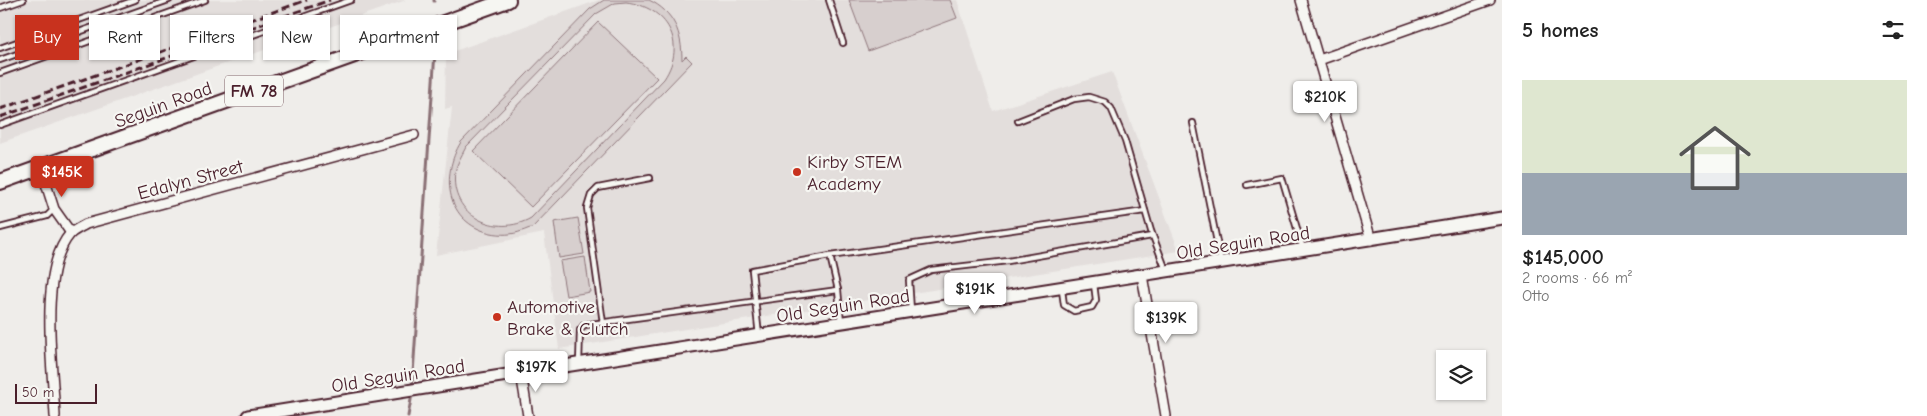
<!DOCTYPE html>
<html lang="en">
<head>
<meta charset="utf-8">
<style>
  :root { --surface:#fff; --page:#f6f6f6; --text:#222; --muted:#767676; --line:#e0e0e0; --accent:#c8321e }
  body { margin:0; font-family:"Comic Neue",sans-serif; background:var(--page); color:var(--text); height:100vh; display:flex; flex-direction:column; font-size:19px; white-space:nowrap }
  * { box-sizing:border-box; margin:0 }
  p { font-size:16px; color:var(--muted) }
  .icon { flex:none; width:28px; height:28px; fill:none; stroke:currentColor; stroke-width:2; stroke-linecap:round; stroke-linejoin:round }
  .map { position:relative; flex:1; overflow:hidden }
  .details { display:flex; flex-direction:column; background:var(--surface); width:425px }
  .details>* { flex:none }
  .guide { position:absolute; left:15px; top:15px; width:475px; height:45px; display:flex; gap:10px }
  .controls { position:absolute; left:1436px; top:350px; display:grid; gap:10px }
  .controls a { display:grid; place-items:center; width:50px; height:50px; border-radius:0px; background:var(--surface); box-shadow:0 1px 4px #0004; font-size:25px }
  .scale { position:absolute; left:15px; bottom:12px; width:82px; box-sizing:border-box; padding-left:5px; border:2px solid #4a1f2b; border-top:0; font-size:14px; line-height:18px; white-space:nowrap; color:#4a1f2b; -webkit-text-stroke:4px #f6f6f2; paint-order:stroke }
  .price { position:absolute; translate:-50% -42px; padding:0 11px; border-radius:5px; background:#fff; color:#222; font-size:16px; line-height:32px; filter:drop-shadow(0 1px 2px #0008) }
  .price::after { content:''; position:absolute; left:50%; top:30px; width:15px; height:11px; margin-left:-8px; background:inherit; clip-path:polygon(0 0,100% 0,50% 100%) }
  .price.on { background:var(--accent); color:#fff }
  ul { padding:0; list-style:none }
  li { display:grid; align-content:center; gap:10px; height:265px; padding:0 20px }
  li+li { border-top:1px solid var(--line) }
  li span { display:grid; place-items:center; height:155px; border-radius:0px; color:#555 }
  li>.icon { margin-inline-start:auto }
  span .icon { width:90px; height:90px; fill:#fffc; stroke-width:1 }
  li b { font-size:21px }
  h2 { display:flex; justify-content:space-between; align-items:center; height:60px; padding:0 20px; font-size:21px }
  .chip { padding:0 18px; border-radius:0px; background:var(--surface); box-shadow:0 1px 4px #0004; font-size:18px; line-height:45px }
  .chip.on { background:var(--accent); color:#fff }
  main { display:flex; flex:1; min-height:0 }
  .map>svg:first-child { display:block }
  .built { fill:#e3dedc }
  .green { fill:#d7cfce; stroke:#90777c; fill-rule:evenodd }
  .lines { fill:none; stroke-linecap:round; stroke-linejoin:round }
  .stream { stroke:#8a6f74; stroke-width:3 }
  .service-casing { stroke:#4a1f2b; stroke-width:8 }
  .minor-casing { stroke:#4a1f2b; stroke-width:12 }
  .tertiary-casing { stroke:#4a1f2b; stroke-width:15 }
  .primary-casing { stroke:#4a1f2b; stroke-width:18 }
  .service { stroke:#f6f6f2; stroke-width:4.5 }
  .minor { stroke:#f6f6f2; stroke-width:9 }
  .tertiary { stroke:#f6f6f2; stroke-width:11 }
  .primary { stroke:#f6f6f2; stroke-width:14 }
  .rail { stroke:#4a1f2b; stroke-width:3; stroke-dasharray:8 4; stroke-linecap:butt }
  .poi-dot { fill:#c8321e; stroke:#f6f6f2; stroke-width:2 }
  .labels { text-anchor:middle; stroke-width:4.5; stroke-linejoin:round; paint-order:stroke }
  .shield { fill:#f6f6f2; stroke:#7e6067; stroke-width:1 }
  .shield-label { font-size:18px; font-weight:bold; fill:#4a1f2b }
  .street-label { font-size:19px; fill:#4a1f2b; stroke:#f6f6f2 }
  .poi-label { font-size:19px; fill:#4a1f2b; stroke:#f6f6f2; text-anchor:start }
</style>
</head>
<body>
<main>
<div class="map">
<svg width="1502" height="416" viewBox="0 0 1502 416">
  <rect width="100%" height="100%" fill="#efedea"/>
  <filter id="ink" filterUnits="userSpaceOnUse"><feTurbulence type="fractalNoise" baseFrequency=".02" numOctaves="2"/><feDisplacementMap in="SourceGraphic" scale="10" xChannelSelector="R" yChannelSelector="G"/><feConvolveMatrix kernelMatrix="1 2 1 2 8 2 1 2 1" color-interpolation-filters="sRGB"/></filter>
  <g filter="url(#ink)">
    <g class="built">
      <path d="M0 0H406L0 143Z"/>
      <path d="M599 0H957L993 111 1112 72 1179 251 559 349 544 233 436 255 452 107 445 109 446 54Z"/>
    </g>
    <g class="green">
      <path d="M649 0C674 12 682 33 682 60L686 56 692 62 532 228C528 228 526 230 522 231 512 235 501 235 491 233 446 223 440 176 461 142L590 9 604 0ZM626 2C667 7 688 43 664 79L531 218C497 238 449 216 455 172 457 163 462 155 466 147L596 14 615 3Z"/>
      <path d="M849 0H950L957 18 868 51Z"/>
      <path d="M598 22 657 78 531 207 473 151Z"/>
      <path d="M578 218 584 254 559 258 554 222Z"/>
      <path d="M585 257 590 292 566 296 560 261Z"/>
    </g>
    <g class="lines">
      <g class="stream">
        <path d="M434 0V1"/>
        <path d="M412 388 435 52"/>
        <path d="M408 416 412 394"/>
      </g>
      <defs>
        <g id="service">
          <path d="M829 0 843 43"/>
          <path d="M0 8 23 0"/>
          <path d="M0 48 135 0"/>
          <path d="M0 60 169 0"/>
          <path d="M0 73 205 0"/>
          <path d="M1018 121 1074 99 1089 97 1105 102 1111 108 1125 141 1151 231 1166 270"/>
          <path d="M1193 123 1221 262"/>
          <path d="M0 125 351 0"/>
          <path d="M1247 185 1282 178 1303 249"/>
          <path d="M0 228 47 216 54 209"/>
          <path d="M830 256 1145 211"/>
          <path d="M1062 290 1064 305 1074 311 1092 307 1096 300 1094 284"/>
          <path d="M911 311 909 280 931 270 1008 261 1152 236"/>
          <path d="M603 323 587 208 591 195 598 188 650 178"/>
          <path d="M759 336 752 270 830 256 838 290 841 322"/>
          <path d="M579 364 580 330 584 325 838 290"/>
        </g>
        <g id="minor">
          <path d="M1301 0 1371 240"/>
          <path d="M1319 60 1490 0"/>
          <path d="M41 168 54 209 71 233"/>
          <path d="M1142 275 1166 416"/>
          <path d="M521 373 528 416"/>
          <path d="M55 416C53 369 38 271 70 234 74 230 81 227 86 224L414 135"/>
        </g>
        <path id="tertiary" d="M248 416 1502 218"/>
        <path id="primary" d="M0 182 508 0"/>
      </defs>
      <use href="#service" class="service-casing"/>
      <use href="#minor" class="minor-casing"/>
      <use href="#tertiary" class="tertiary-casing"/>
      <use href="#primary" class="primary-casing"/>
      <use href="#service" class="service"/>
      <use href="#minor" class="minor"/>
      <use href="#tertiary" class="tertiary"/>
      <use href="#primary" class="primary"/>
      <g class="rail">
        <path d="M0 109 307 0"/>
        <path d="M0 117 330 0"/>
      </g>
    </g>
  </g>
  <g class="poi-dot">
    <circle cx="797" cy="172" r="5"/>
    <circle cx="497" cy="317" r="5"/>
  </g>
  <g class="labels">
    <rect class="shield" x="225" y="75.5" width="58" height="31" rx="4"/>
    <g class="shield-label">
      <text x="254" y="97">FM 78</text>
    </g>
    <g class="street-label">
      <text transform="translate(163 104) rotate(-20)" y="7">Seguin Road</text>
      <text transform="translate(190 179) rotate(-15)" y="7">Edalyn Street</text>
      <text transform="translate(1243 242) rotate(-9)" y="7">Old Seguin Road</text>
      <text transform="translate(843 305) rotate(-9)" y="7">Old Seguin Road</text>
      <text transform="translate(398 375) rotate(-9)" y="7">Old Seguin Road</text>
    </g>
    <g class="poi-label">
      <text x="807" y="168">Kirby STEM<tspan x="807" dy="22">Academy</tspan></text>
      <text x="507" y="313">Automotive<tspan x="507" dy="22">Brake &amp; Clutch</tspan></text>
    </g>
  </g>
</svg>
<div class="controls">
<a><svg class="icon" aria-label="layers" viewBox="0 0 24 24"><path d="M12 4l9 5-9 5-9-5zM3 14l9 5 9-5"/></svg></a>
</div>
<div class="scale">50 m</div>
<b class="price" style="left:1325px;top:123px">$210K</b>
<b class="price on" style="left:62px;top:198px">$145K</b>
<b class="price" style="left:975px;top:315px">$191K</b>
<b class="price" style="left:1166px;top:344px">$139K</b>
<b class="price" style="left:536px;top:393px">$197K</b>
<div class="guide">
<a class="chip on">Buy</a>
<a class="chip">Rent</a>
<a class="chip">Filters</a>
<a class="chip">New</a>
<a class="chip">Apartment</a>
</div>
</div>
<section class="details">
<h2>5 homes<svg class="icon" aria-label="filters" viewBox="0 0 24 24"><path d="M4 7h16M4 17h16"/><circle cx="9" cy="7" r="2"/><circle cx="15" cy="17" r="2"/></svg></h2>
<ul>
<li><span style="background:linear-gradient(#dfe7d0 60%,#9aa5b1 0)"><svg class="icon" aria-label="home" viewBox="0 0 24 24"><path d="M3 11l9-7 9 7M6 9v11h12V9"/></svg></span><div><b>$145,000</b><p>2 rooms · 66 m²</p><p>Otto</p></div></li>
</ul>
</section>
</main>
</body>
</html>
